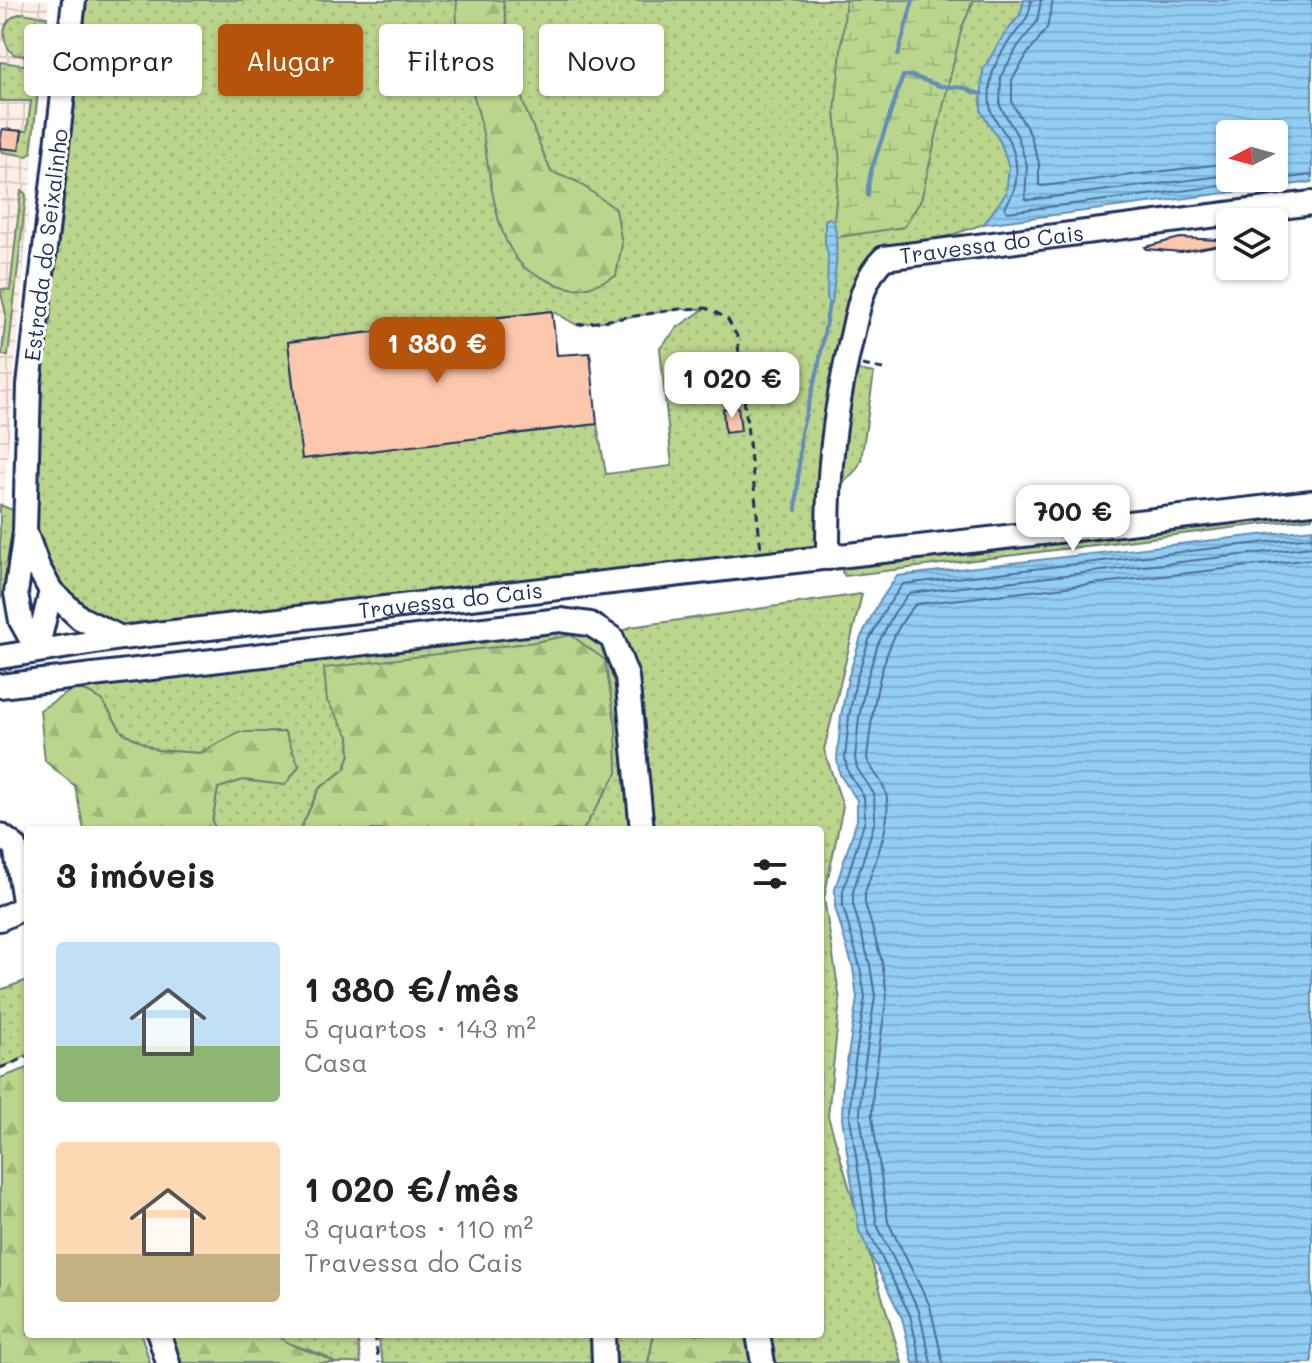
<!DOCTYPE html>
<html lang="pt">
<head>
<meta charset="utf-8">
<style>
  :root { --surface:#fff; --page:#f2f2f2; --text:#222; --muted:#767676; --accent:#b45309 }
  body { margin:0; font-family:Mali,sans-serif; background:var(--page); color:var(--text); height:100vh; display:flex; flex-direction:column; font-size:30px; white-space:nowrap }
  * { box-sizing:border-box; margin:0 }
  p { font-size:26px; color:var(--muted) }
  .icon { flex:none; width:44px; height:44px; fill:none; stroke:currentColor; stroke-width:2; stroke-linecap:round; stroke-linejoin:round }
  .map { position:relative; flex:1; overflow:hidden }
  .drawer { position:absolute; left:24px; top:826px; width:800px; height:512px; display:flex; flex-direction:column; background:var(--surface); border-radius:8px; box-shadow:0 2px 6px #0004 }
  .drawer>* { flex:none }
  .top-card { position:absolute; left:24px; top:24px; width:800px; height:72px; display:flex; gap:16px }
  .needle { width:52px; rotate:264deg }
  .fabs { position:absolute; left:1216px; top:120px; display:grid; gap:16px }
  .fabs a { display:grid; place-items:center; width:72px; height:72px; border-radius:8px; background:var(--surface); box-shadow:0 2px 6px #0004; font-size:40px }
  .price { position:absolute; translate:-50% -68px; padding:0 18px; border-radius:16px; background:#fff; color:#222; font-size:26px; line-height:52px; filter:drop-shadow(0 2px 4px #0008) }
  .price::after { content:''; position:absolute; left:50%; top:48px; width:24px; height:18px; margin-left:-12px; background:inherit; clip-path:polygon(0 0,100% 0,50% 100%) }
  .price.selected { background:var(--accent); color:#fff }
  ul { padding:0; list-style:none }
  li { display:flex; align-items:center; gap:24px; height:200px; padding:0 32px }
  li span { display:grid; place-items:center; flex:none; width:224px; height:160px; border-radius:8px; color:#555 }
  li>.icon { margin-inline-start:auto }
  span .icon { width:96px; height:96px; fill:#fffc; stroke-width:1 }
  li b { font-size:34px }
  h2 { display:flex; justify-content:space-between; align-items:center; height:96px; padding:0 32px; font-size:34px }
  .pill { padding:0 28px; border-radius:8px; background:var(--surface); box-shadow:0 2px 6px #0004; font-size:28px; line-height:72px }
  .pill.selected { background:var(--accent); color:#fff }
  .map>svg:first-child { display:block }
  .industrial { fill:url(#industrial-grid) }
  .green { fill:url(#green-dots); stroke:#6b8275; stroke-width:2; fill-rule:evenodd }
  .forest { fill:url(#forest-firs); stroke:#6b8275; stroke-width:2 }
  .wetland { fill:url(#wetland-marsh); stroke:#6b8275; stroke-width:2 }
  .water { fill:url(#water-rules); stroke:#628eb7; stroke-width:2; fill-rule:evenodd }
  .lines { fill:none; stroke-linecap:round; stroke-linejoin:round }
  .shore { stroke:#4b6e99; stroke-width:2 }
  .stream { stroke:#628eb7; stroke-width:4 }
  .building { fill:#fcc7ad; stroke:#1b2f5e; stroke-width:2 }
  .minor-casing { stroke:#1b2f5e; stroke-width:28 }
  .path { stroke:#1b2f5e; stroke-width:3; stroke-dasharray:8 6; stroke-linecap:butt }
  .minor { stroke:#fff; stroke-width:22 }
  .labels { text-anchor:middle; stroke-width:6; stroke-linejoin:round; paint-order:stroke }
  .street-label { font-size:22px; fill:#1b2f5e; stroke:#fff }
</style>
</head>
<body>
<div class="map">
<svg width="1312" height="1363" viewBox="0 0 1312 1363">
  <defs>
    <pattern id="industrial-grid" width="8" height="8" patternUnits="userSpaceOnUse" patternTransform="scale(2)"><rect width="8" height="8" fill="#feeee6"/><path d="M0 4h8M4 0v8" fill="none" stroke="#d9ccc8"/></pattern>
    <pattern id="green-dots" width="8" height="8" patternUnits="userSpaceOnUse" patternTransform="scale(2)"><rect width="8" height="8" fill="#bbd58c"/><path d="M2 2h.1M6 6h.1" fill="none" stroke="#a0b77b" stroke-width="1.8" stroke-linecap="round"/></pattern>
    <pattern id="forest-firs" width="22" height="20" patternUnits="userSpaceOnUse" patternTransform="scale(2)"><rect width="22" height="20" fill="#bbd58c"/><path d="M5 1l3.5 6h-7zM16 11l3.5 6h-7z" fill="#a0b77b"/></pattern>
    <pattern id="wetland-marsh" width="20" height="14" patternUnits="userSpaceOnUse" patternTransform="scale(2)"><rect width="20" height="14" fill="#bbd58c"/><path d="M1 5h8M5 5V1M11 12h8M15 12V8" fill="none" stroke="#a0b77b"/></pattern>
    <pattern id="water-rules" width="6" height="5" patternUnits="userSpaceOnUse" patternTransform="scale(2)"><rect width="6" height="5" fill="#92cdf2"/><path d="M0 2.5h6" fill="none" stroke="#7db0d2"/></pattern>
  </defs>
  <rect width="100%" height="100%" fill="#fff"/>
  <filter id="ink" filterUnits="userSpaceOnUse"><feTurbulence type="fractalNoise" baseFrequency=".0125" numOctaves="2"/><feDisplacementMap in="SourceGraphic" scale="16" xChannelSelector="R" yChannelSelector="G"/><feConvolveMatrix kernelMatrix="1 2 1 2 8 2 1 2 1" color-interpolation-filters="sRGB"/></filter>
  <g filter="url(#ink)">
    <path class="industrial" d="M0 0H49L38 102 0 540Z"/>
    <g class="green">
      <path d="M74 0H1024L1021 15 983 70 981 111 1001 143 1009 167 1007 193 984 224 884 258 857 314 828 558 121 638 80 618 25 531ZM680 309H704L678 327 660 348 672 466 606 474 597 424 302 459 288 342 552 311 577 325Z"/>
      <path d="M22 13 47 17 42 59 13 54C0 40 0 19 22 13Z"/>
      <path d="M0 62 41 67 31 153 27 156 2 152 0 148 19 149 22 131H27L31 101H0Z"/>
      <path d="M21 191 24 192 26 195 8 356 2 355 6 314 0 289 10 290Z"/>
      <path d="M858 370 874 373 861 461 856 470 839 487 841 425 854 371Z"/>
      <path d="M0 505 15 511C13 540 19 575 0 599Z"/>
      <path d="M1312 508V518L845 576 842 572 843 564Z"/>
      <path d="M862 594 824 750 843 806 824 898 840 1000 828 1116 902 1363H763L758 1334H820V830H583L571 636 535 642 349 736 350 754 345 769 319 789 300 830H217L212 822 218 788 243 780 285 785 299 766 240 732 200 753 156 750 122 732 102 700 77 687 560 620 612 638 630 627Z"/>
      <path d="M28 980V1054L19 1060 0 1068V990Z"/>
      <path d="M276 1334H357L361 1363H335L323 1355 282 1341Z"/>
      <path d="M377 1334H654L648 1363H383Z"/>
    </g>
    <g class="forest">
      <path d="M457 0H503L514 72 525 108 551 172 576 181 616 209 622 244 616 276C583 290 575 295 541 277 536 274 530 272 525 268 491 238 490 162 480 119 471 81 453 40 457 0Z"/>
      <path d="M571 635 605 660 616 727 617 773 583 830H300L319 789 345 769 350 754 349 736 327 701 324 668 535 642Z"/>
      <path d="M77 687 102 700 122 732 156 750 200 753 240 732H285L299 766 285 785 243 780 218 788 212 822 217 830H84L75 786 45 761 40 710Z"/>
      <path d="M28 1068V1334H141L150 1363H0V1078Z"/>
      <path d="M171 1334H276C289 1348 318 1352 335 1363H179Z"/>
      <path d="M654 1334H758L763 1363H648Z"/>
    </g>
    <path class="wetland" d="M846 0H974L962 27 921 200 904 227 832 238 840 164 835 111Z"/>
    <g class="water">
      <path d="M1024 0H1312V182L984 224 1006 193 1009 167 1001 143 981 111 983 70 1003 36 1020 15ZM1274 134V178H1230V134Z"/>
      <path d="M829 218 834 221C839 248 835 276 832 303L829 304 827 296 828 254 825 244V220Z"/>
      <path d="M1312 529V1363H913L902 1318 859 1231 842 1118 843 1088 857 998 853 968 835 907V889L857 820V800L840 775 837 759 841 716 848 678 861 637 878 604 897 576Z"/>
    </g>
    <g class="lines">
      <g class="shore">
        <path d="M1031 0C1030 18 1023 24 1012 37 996 59 987 78 990 105 990 115 999 124 1004 132 1019 155 1022 184 1005 207L1007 212 1312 175"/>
        <path d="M1041 0 1037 22 1018 46 1001 76 1000 106 1017 135 1027 165 1025 199 1028 200 1230 175"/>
        <path d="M1053 0 1047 28 1028 53 1012 80V103L1030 134 1039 163V185L1042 186 1230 163"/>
        <path d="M921 1363 910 1315 867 1228 850 1117 851 1088 865 997 860 967 843 906V891L865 820 864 797 848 772 845 759 849 717 856 680 869 640 886 608 903 584 1312 537"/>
        <path d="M931 1363 919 1311 877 1225 860 1116 861 1089 875 996 870 965 853 904V892L875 821 874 794 857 768 855 758 859 718 866 682 878 644 894 613 909 593 1312 547"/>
        <path d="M943 1363 930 1306 888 1222 872 1116 873 1090 887 995 882 962 865 903V893C873 864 895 820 885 790 881 778 870 770 867 758 872 710 881 640 916 604L1312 559"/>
      </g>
      <g class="stream">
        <path d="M898 55 913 0"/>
        <path d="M868 196V187L871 171 903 76H912L940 86 966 88 973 92 982 94"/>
        <path d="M796 510 801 432 818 369 829 304"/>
      </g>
    </g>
    <g class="building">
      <path d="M2 129 22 131 19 150 0 148Z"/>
      <path d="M1180 238 1220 240V245L1181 252 1146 249 1145 247Z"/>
      <path d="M552 311 557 355 590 353 597 424 302 459 288 342Z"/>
      <path d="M738 407 741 431 725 433 723 409Z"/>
    </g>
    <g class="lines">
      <defs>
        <g id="minor">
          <path d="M74 0 29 385 25 531 38 567 51 591 80 618 121 638"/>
          <path d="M25 532 16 593 21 621 37 650"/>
          <path id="s1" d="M828 558C828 531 828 504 830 477 833 430 841 383 852 336 858 309 863 278 884 258L1312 203"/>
          <path d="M37 650 51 591"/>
          <path id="s2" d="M0 657 121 638 1312 502"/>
          <path d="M0 686 560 620 590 624 612 638 627 677 642 830"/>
          <path d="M0 835 15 846 25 907 0 919"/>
          <path d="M159 1334 168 1363"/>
          <path d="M603 1334 604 1363"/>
          <path d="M758 1334 763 1363"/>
        </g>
      </defs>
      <use href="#minor" class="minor-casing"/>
      <g class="path">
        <path d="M577 325 680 309 706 308 727 318 737 336 761 549"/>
        <path d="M862 365 883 369"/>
        <path d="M0 1068 28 1057"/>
        <path d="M374 1334 379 1363"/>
      </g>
      <use href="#minor" class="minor"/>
    </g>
  </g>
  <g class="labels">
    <g class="street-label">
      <text transform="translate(46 245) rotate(-83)" y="8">Estrada do Seixalinho</text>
      <text dy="8" stroke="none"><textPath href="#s1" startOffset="418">Travessa do Cais</textPath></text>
      <text dy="8" stroke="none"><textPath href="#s2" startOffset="454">Travessa do Cais</textPath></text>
    </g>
  </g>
</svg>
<div class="fabs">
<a><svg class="needle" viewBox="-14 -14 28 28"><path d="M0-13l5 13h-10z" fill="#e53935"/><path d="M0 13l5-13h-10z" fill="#767676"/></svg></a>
<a><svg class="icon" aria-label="layers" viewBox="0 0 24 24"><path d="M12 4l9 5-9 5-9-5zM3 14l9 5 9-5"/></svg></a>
</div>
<b class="price selected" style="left:437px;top:385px">1 380 €</b>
<b class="price" style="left:732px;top:420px">1 020 €</b>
<b class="price" style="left:1073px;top:553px">700 €</b>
<div class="top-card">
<a class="pill">Comprar</a>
<a class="pill selected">Alugar</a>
<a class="pill">Filtros</a>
<a class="pill">Novo</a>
</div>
<section class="drawer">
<h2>3 imóveis<svg class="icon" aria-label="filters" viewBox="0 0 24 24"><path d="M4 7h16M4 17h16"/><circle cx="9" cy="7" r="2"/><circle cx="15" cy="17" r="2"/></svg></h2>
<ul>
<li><span style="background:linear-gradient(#bfe0f5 65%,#8fb573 0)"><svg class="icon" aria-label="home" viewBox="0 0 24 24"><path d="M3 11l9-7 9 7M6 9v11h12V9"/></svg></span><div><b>1 380 €/mês</b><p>5 quartos · 143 m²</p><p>Casa</p></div></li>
<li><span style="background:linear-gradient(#ffd9b3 70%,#c2b280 0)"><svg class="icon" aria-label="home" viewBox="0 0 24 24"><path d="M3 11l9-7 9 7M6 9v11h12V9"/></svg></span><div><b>1 020 €/mês</b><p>3 quartos · 110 m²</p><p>Travessa do Cais</p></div></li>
</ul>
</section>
</div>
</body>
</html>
